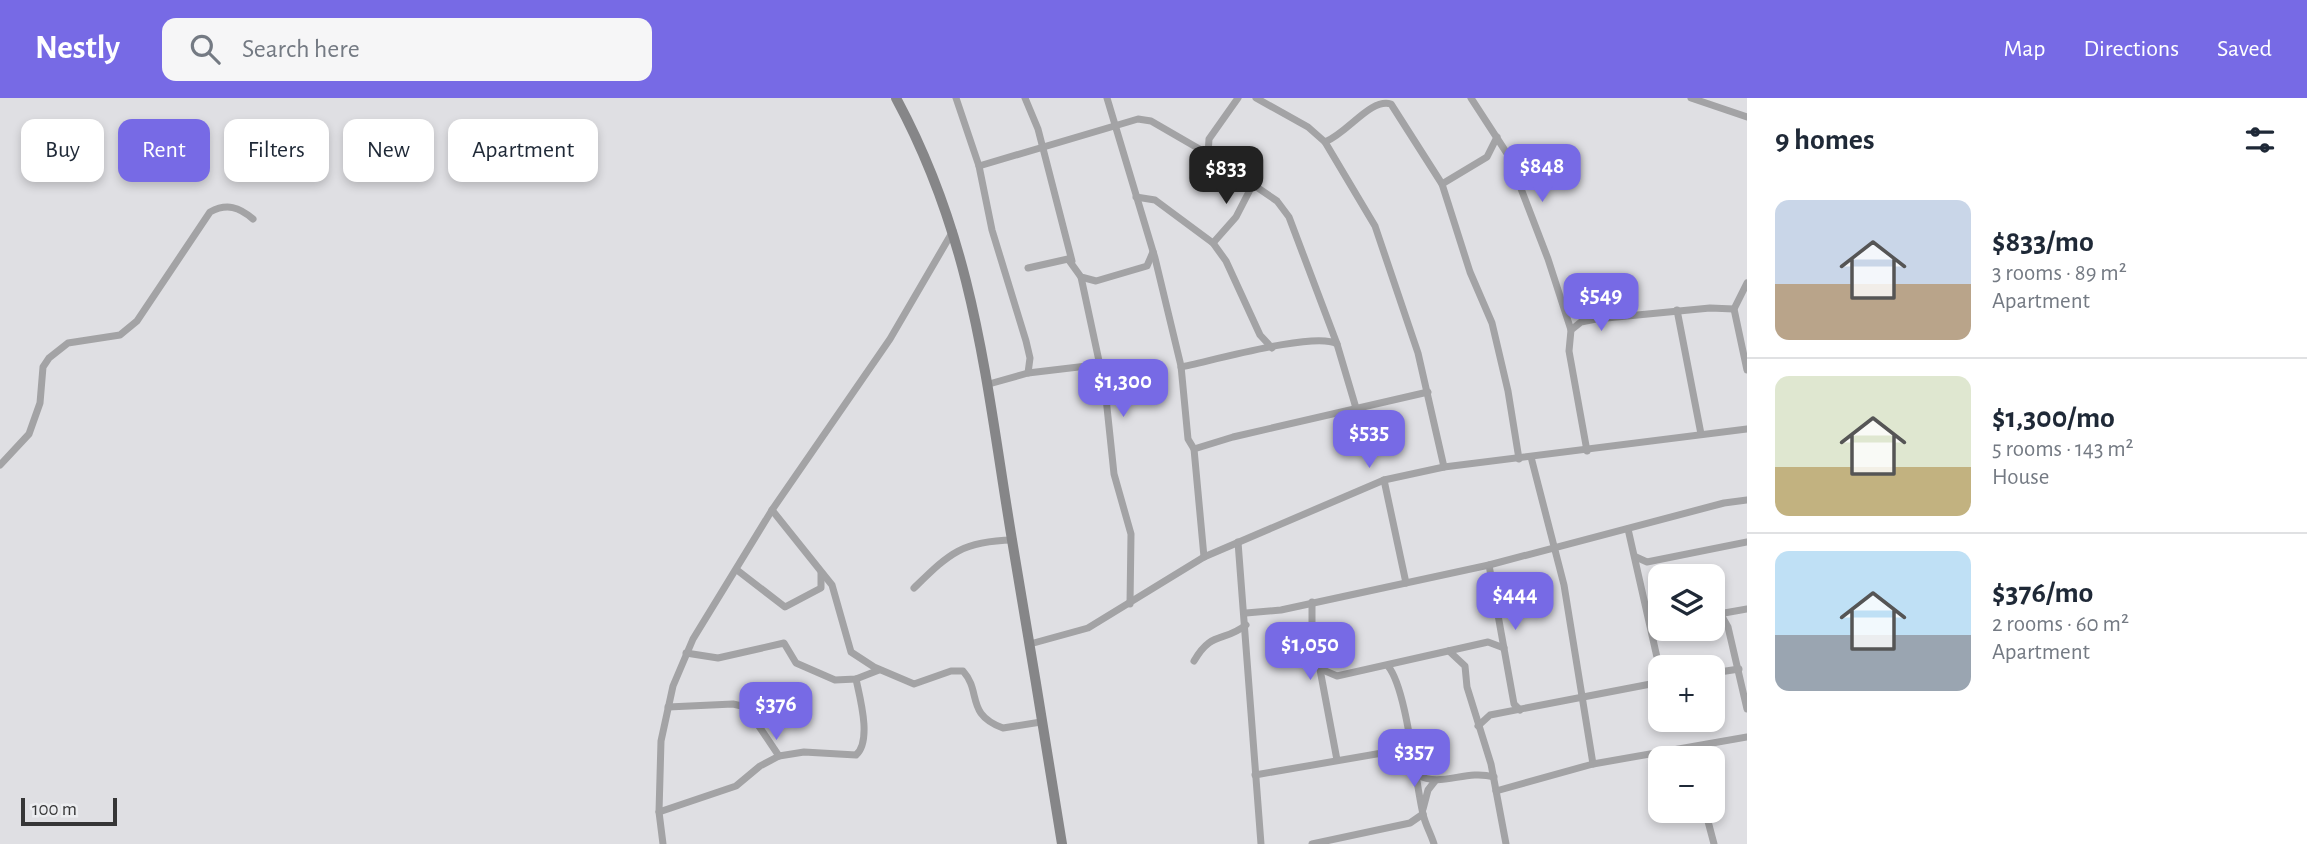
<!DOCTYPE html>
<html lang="en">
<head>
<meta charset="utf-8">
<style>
  :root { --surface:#fff; --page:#f6f6f7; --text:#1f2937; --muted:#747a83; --line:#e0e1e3; --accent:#776ae5 }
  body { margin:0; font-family:"Alegreya Sans",sans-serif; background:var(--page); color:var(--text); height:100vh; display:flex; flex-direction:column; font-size:26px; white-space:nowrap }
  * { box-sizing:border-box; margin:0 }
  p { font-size:23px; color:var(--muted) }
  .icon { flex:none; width:38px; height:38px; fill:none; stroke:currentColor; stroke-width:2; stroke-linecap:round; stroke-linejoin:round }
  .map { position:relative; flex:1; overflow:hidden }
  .details { display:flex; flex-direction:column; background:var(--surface); width:560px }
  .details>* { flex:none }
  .banner { position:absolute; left:21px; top:21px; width:665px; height:63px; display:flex; gap:14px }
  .tools { position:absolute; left:1648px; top:466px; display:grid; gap:14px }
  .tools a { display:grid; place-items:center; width:77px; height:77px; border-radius:14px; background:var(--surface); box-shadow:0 4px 10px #0003; font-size:35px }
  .scale { position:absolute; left:21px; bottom:18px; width:96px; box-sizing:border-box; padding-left:7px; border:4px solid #363637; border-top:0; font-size:19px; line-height:24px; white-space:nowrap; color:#363637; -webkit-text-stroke:5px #ecedf0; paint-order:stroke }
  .price { position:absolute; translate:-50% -60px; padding:0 16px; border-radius:14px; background:var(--accent); color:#fff; font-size:23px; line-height:46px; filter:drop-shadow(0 2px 4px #0008) }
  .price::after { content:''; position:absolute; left:50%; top:42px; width:21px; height:16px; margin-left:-10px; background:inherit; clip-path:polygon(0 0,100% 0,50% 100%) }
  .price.on { background:#222; color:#fff }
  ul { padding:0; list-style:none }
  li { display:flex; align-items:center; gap:21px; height:175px; padding:0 28px }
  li+li { border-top:2px solid var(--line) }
  li span { display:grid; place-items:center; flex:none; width:196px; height:140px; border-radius:14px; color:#555 }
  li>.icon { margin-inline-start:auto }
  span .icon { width:84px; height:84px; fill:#fffc; stroke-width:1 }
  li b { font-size:30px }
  h2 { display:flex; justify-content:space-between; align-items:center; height:84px; padding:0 28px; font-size:30px }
  .chip { padding:0 24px; border-radius:14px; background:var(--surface); box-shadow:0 4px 10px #0003; font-size:24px; line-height:63px }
  .chip.on { background:var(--accent); color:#fff }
  header { display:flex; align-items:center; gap:42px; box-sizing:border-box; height:98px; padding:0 35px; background:var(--accent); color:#fff }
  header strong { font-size:33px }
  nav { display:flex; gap:38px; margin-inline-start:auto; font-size:24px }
  .search { width:490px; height:63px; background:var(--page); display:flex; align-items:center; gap:18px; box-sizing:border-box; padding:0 24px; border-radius:14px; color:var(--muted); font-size:26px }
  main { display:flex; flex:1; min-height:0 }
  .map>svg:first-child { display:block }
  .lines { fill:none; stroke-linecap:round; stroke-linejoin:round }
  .minor { stroke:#a3a3a5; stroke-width:7 }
  .secondary { stroke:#868688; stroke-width:10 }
</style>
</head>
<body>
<header>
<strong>Nestly</strong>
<div class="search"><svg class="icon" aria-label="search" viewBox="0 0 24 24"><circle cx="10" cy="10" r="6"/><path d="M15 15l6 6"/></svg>Search here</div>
<nav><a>Map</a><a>Directions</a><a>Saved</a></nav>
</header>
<main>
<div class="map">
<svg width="1747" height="746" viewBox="0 0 1747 746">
  <rect width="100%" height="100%" fill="#dfdfe3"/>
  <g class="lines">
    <g class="minor">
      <path d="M956 0 979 68 992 132 1026 243 1030 260 1028 275"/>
      <path d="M1025 0 1038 31 1072 163"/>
      <path d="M1107 0 1155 160 1181 268 1188 341 1194 351"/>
      <path d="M1238 0 1209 41 1208 56 1277 103 1289 119 1337 246"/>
      <path d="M1256 0 1308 29 1325 44C1349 34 1370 0 1391 6L1442 86 1470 174 1492 225 1508 293 1519 361"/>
      <path d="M1471 0 1508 57 1548 161 1571 232"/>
      <path d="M1691 0 1747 19"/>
      <path d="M1325 44 1375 128 1418 255 1444 369"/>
      <path d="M979 68 1138 21 1151 23 1208 56"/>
      <path d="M1442 86 1487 59 1497 39"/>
      <path d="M1136 99 1155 102 1213 145 1226 163 1260 237 1272 250"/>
      <path d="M1213 145 1236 119 1253 86"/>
      <path d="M1028 170 1068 161 1081 179 1096 183 1147 168 1153 154"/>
      <path d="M1081 179 1102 277"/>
      <path d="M1747 185 1734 211 1747 272"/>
      <path d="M1677 212 1701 336"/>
      <path d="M1181 269C1211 263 1316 233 1337 246L1356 310"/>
      <path d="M989 286 1028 275 1087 268 1104 281 1114 376 1131 436 1130 506"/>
      <path d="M1587 353 1569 253 1571 232 1581 224 1596 221 1710 210 1734 211"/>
      <path d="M1531 359 1564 487 1593 666"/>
      <path d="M0 367 29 336 40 305 43 269 49 260 68 245 120 237 137 223 210 114C227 105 239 109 253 121"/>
      <path d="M1384 382 1406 485"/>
      <path d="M772 412 832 487 851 554 874 569 914 586 951 573H963C982 594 965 616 1003 630L1041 624"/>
      <path d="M1628 431 1661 577"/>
      <path d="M1238 444 1261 746"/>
      <path d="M1204 459 1194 351 1233 339 1428 294"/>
      <path d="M1636 459 1647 464 1747 444"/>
      <path d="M1489 467 1514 606 1520 612"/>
      <path d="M737 472 785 509 821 490V475"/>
      <path d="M914 490C949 456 961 443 1013 442"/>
      <path d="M1312 504V529L1337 662"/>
      <path d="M1246 515 1281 512 1489 467 1724 405 1747 402"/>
      <path d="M1720 515 1728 529 1747 611"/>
      <path d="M1713 517 1747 511"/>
      <path d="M1030 546 1088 530 1204 459 1384 382 1444 369 1747 331"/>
      <path d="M1449 553 1465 568 1467 589 1491 666 1506 746"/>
      <path d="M686 555 718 560 784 545 796 565 835 582 856 581 879 572"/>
      <path d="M1194 563C1212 532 1223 545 1246 527"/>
      <path d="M1388 568C1407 591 1415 683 1423 716 1425 726 1431 736 1434 746"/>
      <path d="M1323 572 1337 578 1488 544 1504 550"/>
      <path d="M1713 575 1739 571"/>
      <path d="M668 609 733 606 746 609 779 658"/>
      <path d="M1478 628 1490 617 1661 584"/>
      <path d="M1255 677 1411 650"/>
      <path d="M1417 677C1442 690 1465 671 1494 679"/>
      <path d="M1496 693 1593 666 1747 639"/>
      <path d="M1423 711 1428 692 1435 683"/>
      <path d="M1705 712 1714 746"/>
      <path d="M659 714 736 688 760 668 779 658 804 654 856 657C872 643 860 600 856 581"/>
      <path d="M663 746 659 714 661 643 673 588 693 541 772 412 890 241 953 133"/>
      <path d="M1312 746 1410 725 1423 716"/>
    </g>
    <path class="secondary" d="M896 0C976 148 986 287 1013 448 1030 547 1046 647 1062 746"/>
  </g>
</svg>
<div class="tools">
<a><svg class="icon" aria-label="layers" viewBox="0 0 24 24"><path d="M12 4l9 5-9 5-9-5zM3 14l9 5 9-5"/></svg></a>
<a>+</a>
<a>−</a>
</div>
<div class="scale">100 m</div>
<b class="price" style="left:1542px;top:106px">$848</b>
<b class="price on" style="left:1226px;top:108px">$833</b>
<b class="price" style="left:1601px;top:235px">$549</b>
<b class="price" style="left:1123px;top:321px">$1,300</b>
<b class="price" style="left:1369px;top:372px">$535</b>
<b class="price" style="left:1515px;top:534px">$444</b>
<b class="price" style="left:1310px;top:584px">$1,050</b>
<b class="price" style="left:776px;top:644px">$376</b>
<b class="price" style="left:1414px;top:691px">$357</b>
<div class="banner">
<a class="chip">Buy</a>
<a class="chip on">Rent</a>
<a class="chip">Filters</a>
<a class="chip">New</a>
<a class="chip">Apartment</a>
</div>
</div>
<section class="details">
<h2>9 homes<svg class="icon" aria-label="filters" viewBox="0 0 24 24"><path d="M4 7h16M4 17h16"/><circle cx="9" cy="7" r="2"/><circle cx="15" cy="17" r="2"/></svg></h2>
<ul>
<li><span style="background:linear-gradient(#c9d6e8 60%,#b9a48a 0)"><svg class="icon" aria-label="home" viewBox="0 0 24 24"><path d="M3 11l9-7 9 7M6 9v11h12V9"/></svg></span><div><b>$833/mo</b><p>3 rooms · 89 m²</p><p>Apartment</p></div></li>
<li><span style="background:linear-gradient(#dfe7d0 65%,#c2b280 0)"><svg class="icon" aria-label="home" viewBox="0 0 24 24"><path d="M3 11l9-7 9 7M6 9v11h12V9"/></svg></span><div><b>$1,300/mo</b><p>5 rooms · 143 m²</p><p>House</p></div></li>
<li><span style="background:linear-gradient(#bfe0f5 60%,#9aa5b1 0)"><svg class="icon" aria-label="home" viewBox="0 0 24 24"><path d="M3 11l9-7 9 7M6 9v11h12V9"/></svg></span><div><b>$376/mo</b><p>2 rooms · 60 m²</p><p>Apartment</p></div></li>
</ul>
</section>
</main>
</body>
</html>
